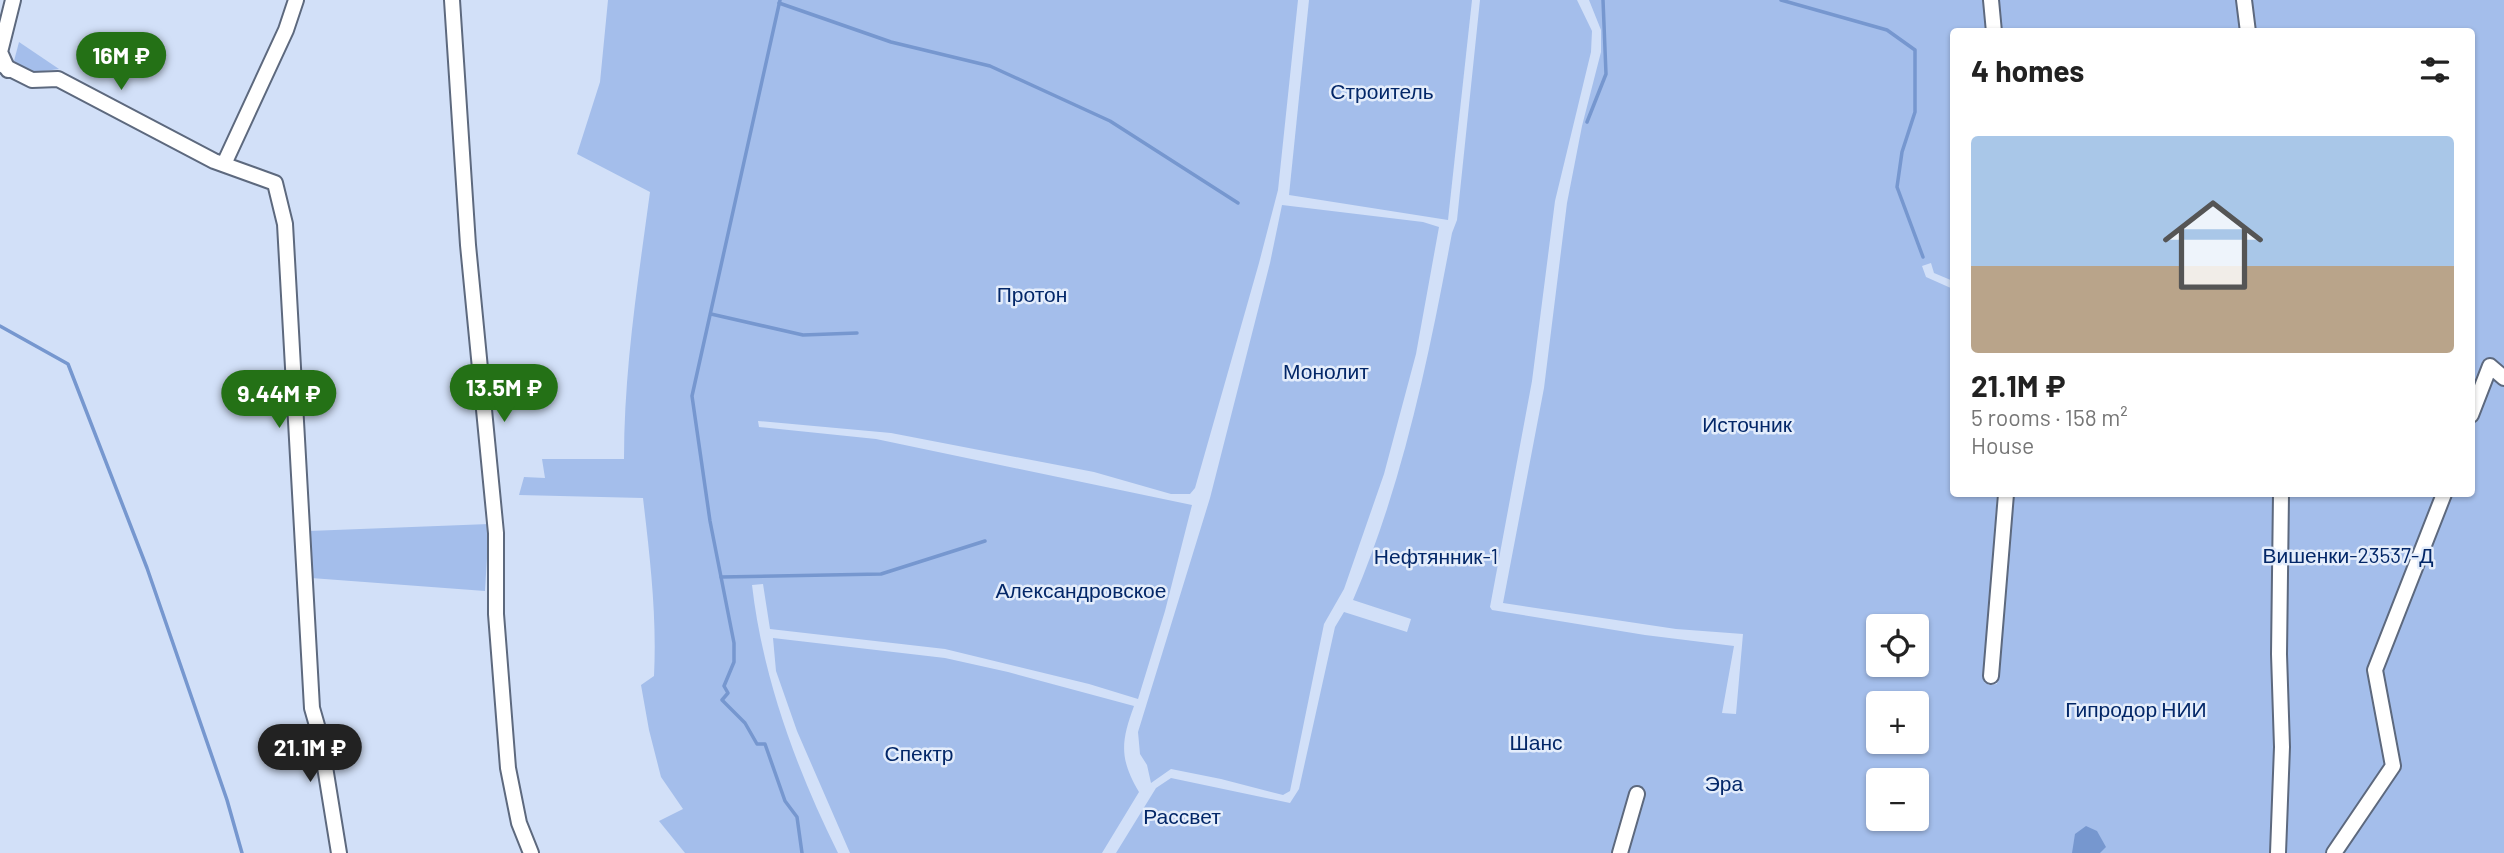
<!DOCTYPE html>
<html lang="en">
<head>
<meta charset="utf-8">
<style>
  :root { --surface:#fff; --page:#f6f6f6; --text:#222; --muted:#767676; --line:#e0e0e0; --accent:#247116 }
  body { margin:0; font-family:Barlow,sans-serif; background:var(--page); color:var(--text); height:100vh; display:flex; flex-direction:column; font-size:26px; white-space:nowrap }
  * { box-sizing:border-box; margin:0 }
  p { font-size:23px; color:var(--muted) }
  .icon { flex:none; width:38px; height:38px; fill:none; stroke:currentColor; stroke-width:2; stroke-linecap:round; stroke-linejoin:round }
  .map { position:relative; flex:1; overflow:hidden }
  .details { position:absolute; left:1950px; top:28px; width:525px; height:469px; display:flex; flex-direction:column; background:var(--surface); border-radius:7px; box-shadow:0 2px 5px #0004 }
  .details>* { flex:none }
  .controls { position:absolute; left:1866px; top:614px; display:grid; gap:14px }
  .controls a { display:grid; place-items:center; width:63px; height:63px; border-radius:7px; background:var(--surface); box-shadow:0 2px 5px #0004; font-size:35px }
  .price { position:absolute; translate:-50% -60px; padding:0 16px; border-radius:24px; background:var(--accent); color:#fff; font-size:23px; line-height:46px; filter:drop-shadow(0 2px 4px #0008) }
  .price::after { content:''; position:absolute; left:50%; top:42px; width:21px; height:16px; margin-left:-10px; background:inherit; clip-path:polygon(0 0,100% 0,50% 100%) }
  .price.selected { background:#222; color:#fff }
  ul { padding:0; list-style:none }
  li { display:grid; align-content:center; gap:14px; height:371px; padding:0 21px }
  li+li { border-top:2px solid var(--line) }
  li span { display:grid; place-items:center; height:217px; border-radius:7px; color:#555 }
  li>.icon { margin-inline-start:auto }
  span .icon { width:126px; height:126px; fill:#fffc; stroke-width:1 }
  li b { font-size:30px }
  h2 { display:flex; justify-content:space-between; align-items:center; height:84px; padding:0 21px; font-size:30px }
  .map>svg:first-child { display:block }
  .green { fill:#a4beeb; fill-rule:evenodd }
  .water { fill:#7697cf }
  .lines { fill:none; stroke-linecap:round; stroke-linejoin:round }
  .stream { stroke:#7697cf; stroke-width:3.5 }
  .minor-casing { stroke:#5d697e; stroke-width:18 }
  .minor { stroke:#fff; stroke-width:14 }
  .labels { text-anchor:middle; stroke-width:5; stroke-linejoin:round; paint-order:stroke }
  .park-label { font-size:21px; fill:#032768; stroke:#e4edfb }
</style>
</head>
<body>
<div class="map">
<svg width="2504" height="853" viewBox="0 0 2504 853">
  <rect width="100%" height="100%" fill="#d2e0f8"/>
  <g class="green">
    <path d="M608 0H1298L1278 190 1259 263 1195 488 1190 494H1171L1094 472 891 433 758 421 759 427 876 439 1192 505 1165 611 1138 699 1089 684 945 649 770 629 763 584 752 585C763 679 796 768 838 853H685L659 821 683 809 661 777 649 730 641 685 654 676C657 616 650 558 643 498L519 495 524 477 545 478 542 459H624C624 369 638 281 650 192L577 154 600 82Z"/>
    <path d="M1309 0H1472L1448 220 1289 195Z"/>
    <path d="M1480 0H1577L1592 31 1591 52 1555 201 1532 381 1490 607 1492 610 1645 635 1734 646 1722 713 1736 714 1743 634 1676 629 1503 603 1544 388 1567 203 1582 126 1601 52V30L1589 0H1987L1990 31 1953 32V281L1934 273 1931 263 1922 266 1926 277 1953 289V494H1997L1984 682 1989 685 1997 684 2013 494H2275L2277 738 2273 853H1627L1644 791 1636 790 1615 853H1116L1156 788 1171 778 1290 803 1299 789 1335 627 1344 612 1407 632 1411 619 1353 600C1403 484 1429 356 1452 233L1457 220ZM1878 626H1916V665H1878ZM1878 704H1916V742H1878ZM1878 780H1916V819H1878Z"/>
    <path d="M1999 0H2237L2243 31H2002Z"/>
    <path d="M2247 0H2504V374L2497 370 2471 405V32L2250 31Z"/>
    <path d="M19 42 59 69 29 73 14 61Z"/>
    <path d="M1282 205 1423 222 1439 227 1416 354 1384 474 1344 589 1324 624 1290 791 1283 795 1221 779 1171 769 1151 783 1147 765 1140 754 1138 732 1210 498 1270 263Z"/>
    <path d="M2490 375 2504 383V853H2341L2371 806 2399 772 2380 674 2447 494H2471V428Z"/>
    <path d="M2286 494H2440L2369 670 2389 763 2329 853H2281L2288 721Z"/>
    <path d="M489 524 485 591 311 578 309 531Z"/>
    <path d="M773 638 945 658 1008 672 1134 706C1121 742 1119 758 1139 792L1102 853H850L797 731 776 671Z"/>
  </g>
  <path class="water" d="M2086 826 2097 831 2106 847 2100 853H2072L2075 834Z"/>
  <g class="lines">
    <g class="stream">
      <path d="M780 0 692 396 710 521 734 643V662L724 686 728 693 722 700 745 723 757 744H765L785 801 797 817 802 853"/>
      <path d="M1781 0 1887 30 1915 50V112L1902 152 1897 187 1923 257"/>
      <path d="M779 3 891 42 990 66 1110 121 1238 203"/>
      <path d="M1587 122 1606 74 1603 0"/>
      <path d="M711 314 803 335 857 333"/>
      <path d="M0 326 68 364 147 568 227 800 242 853"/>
      <path d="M721 577 881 574 985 541"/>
    </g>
    <defs>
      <g id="minor">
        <path d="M452 0 468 245 496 533V614L508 768 519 823 531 853"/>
        <path d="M1991 0 1994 32"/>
        <path d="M2244 0 2248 32"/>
        <path d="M0 64 32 80 58 79 214 161 275 183 285 224 312 708 320 736 339 853"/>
        <path d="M8 70 0 52 13 0"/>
        <path d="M224 164 286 30 296 0"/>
        <path d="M2471 415 2490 366 2504 378"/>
        <path d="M1991 676 2006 494"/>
        <path d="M1620 853 1637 794"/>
        <path d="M2278 853 2282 747 2279 654 2281 494"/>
        <path d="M2334 853 2393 766 2375 670 2444 494"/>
      </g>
    </defs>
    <use href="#minor" class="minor-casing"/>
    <use href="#minor" class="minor"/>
  </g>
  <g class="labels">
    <g class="park-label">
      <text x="1382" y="99">Строитель</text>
      <text x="1032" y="302">Протон</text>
      <text x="1326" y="379">Монолит</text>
      <text x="1747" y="432">Источник</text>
      <text x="2348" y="563">Вишенки-23537-Д</text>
      <text x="1436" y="564">Нефтянник-1</text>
      <text x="1081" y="598">Александровское</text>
      <text x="2136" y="717">Гипродор НИИ</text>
      <text x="1536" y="750">Шанс</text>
      <text x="919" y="761">Спектр</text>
      <text x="1724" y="791">Эра</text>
      <text x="1182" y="824">Рассвет</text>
    </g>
  </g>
</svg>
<div class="controls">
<a><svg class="icon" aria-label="locate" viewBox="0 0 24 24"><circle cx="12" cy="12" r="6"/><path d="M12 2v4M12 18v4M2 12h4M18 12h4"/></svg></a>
<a>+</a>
<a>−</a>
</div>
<b class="price" style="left:121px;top:92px">16M ₽</b>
<b class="price" style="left:504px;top:424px">13.5M ₽</b>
<b class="price" style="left:279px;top:430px">9.44M ₽</b>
<b class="price selected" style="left:310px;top:784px">21.1M ₽</b>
<section class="details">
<h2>4 homes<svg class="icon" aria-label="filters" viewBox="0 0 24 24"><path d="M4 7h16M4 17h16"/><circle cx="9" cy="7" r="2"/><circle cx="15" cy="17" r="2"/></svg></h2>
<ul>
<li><span style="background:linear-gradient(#a9c7e8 60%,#b9a48a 0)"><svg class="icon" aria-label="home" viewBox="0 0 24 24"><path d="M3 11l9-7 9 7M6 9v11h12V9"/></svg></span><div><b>21.1M ₽</b><p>5 rooms · 158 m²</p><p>House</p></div></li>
</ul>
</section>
</div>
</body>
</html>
